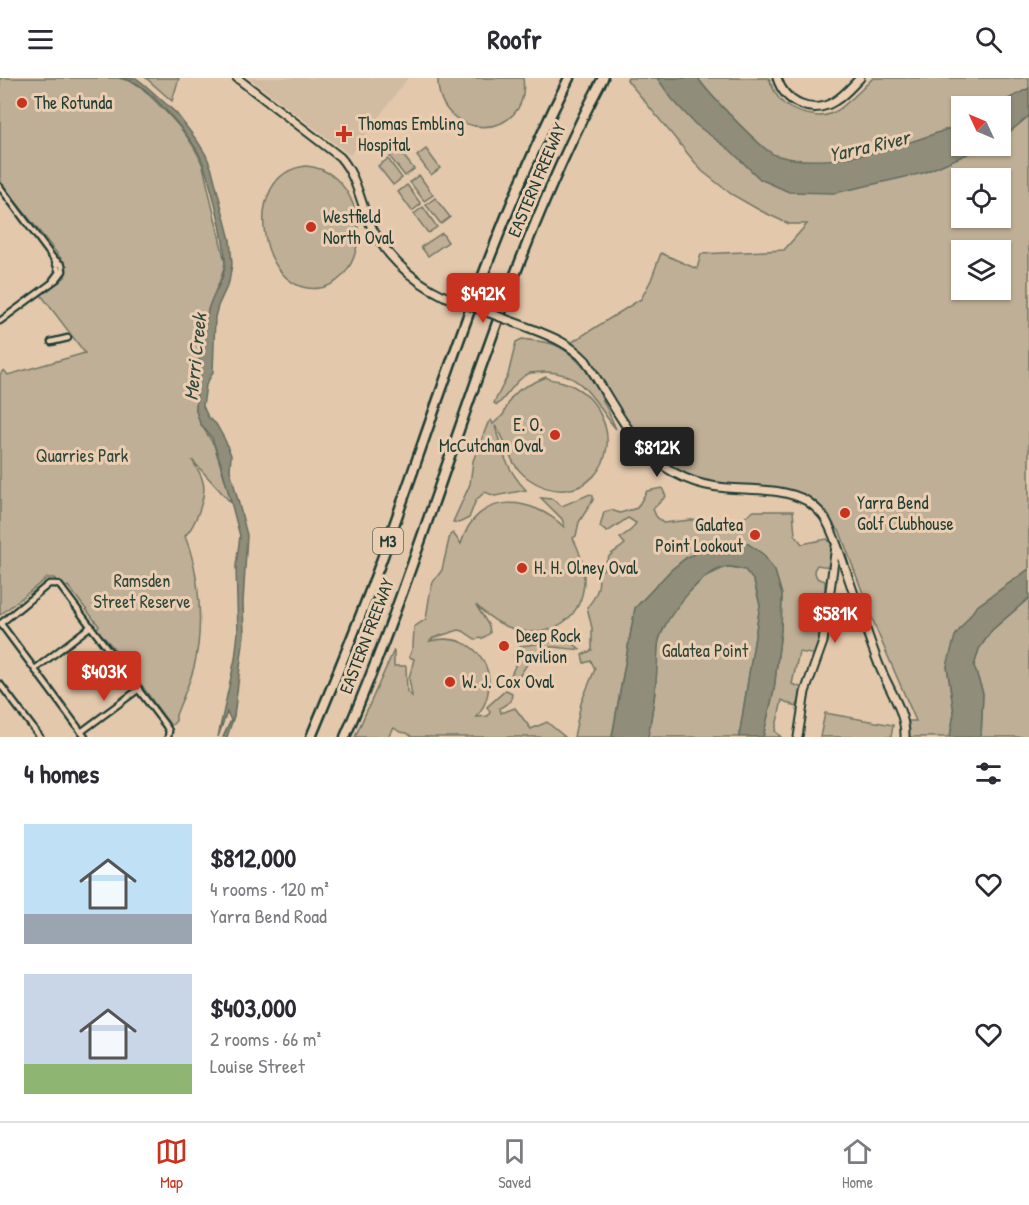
<!DOCTYPE html>
<html lang="en">
<head>
<meta charset="utf-8">
<style>
  :root { --surface:#fff; --page:#f7f7f7; --text:#2b2b33; --muted:#7c7c81; --line:#e1e1e2; --accent:#c8321e }
  body { margin:0; font-family:"Patrick Hand",sans-serif; background:var(--page); color:var(--text); height:100vh; display:flex; flex-direction:column; font-size:22px; white-space:nowrap }
  * { box-sizing:border-box; margin:0 }
  p { font-size:20px; color:var(--muted) }
  .icon { flex:none; width:33px; height:33px; fill:none; stroke:currentColor; stroke-width:2; stroke-linecap:round; stroke-linejoin:round }
  .map { position:relative; height:659px; overflow:hidden }
  .sheet { display:flex; flex-direction:column; background:var(--surface); flex:1 }
  .sheet>* { flex:none }
  .needle { width:39px; rotate:314deg }
  .fabs { position:absolute; left:951px; top:18px; display:grid; gap:12px }
  .fabs a { display:grid; place-items:center; width:60px; height:60px; border-radius:0px; background:var(--surface); box-shadow:0 2px 4px #0004; font-size:30px }
  .price { position:absolute; translate:-50% -51px; padding:0 14px; border-radius:6px; background:var(--accent); color:#fff; font-size:20px; line-height:39px; filter:drop-shadow(0 2px 3px #0008) }
  .price::after { content:''; position:absolute; left:50%; top:36px; width:18px; height:14px; margin-left:-9px; background:inherit; clip-path:polygon(0 0,100% 0,50% 100%) }
  .price.active { background:#222; color:#fff }
  ul { padding:0; list-style:none }
  li { display:flex; align-items:center; gap:18px; height:150px; padding:0 24px }
  li span { display:grid; place-items:center; flex:none; width:168px; height:120px; border-radius:0px; color:#555 }
  li>.icon { margin-inline-start:auto }
  span .icon { width:72px; height:72px; fill:#fffc; stroke-width:1 }
  li b { font-size:26px }
  h2 { display:flex; justify-content:space-between; align-items:center; height:72px; padding:0 24px; font-size:26px }
  header { display:flex; justify-content:space-between; align-items:center; height:78px; padding:0 24px; background:var(--surface); font-size:27px; font-weight:700 }
  .menu { display:flex; justify-content:space-around; align-items:center; height:84px; border-top:2px solid var(--line); background:var(--surface); font-size:16px; color:var(--muted) }
  .menu a { display:grid; justify-items:center; gap:3px }
  .menu .active { color:var(--accent) }
  .map>svg:first-child { display:block }
  .built { fill:#d1bba1 }
  .green { fill:#bfaf96; stroke:#6f7665; stroke-width:1.5; fill-rule:evenodd }
  .water { fill:#908d7a; stroke:#636d5e; stroke-width:1.5 }
  .lines { fill:none; stroke-linecap:round; stroke-linejoin:round }
  .street-casing { stroke:#1f3d34; stroke-width:9 }
  .secondary-casing { stroke:#1f3d34; stroke-width:11 }
  .highway-casing { stroke:#1f3d34; stroke-width:13 }
  .street { stroke:#ebceb1; stroke-width:4.5 }
  .secondary { stroke:#ebceb1; stroke-width:7 }
  .highway { stroke:#ebceb1; stroke-width:8 }
  .secondary-bridge-casing { stroke:#1f3d34; stroke-width:11; stroke-linecap:butt }
  .secondary-bridge { stroke:#ebceb1; stroke-width:7 }
  .poi-dot { fill:#c8321e; stroke:#ebceb1; stroke-width:2 }
  .labels { text-anchor:middle; stroke-width:6; stroke-linejoin:round; paint-order:stroke }
  .shield { fill:#ebceb1; stroke:#5c685a; stroke-width:1.5 }
  .shield-label { font-size:16px; font-weight:bold; fill:#1f3d34 }
  .poi-label { font-size:18px; fill:#1f3d34; stroke:#ebceb1; text-anchor:start }
  .street-label { font-size:18px; fill:#1f3d34; stroke:#ebceb1 }
  .park-label { font-size:18px; fill:#2f483e; stroke:#ebceb1 }
  .water-label { font-size:20px; font-style:italic; fill:#30493e; stroke:#ebceb1 }
</style>
</head>
<body>
<header><svg class="icon" aria-label="menu" viewBox="0 0 24 24"><path d="M4 6h16M4 12h16M4 18h16"/></svg>Roofr<svg class="icon" aria-label="search" viewBox="0 0 24 24"><circle cx="10" cy="10" r="6"/><path d="M15 15l6 6"/></svg></header>
<div class="map">
<svg width="1029" height="659" viewBox="0 0 1029 659">
  <rect width="100%" height="100%" fill="#e3c8ac"/>
  <filter id="ink" filterUnits="userSpaceOnUse"><feTurbulence type="fractalNoise" baseFrequency=".0167" numOctaves="2"/><feDisplacementMap in="SourceGraphic" scale="12" xChannelSelector="R" yChannelSelector="G"/><feConvolveMatrix kernelMatrix="1 2 1 2 8 2 1 2 1" color-interpolation-filters="sRGB"/></filter>
  <g filter="url(#ink)">
    <path class="built" d="M249 0H408L350 77Z"/>
    <g class="green">
      <path d="M0 0H119L133 4 142 10C165 33 191 56 203 88L225 184C223 202 212 216 208 233 199 265 197 300 196 333L200 345 214 367 233 427 192 382C196 389 201 395 203 404 207 418 195 448 185 458 200 495 204 550 194 589 190 605 182 621 176 637V643L170 649 168 644C145 613 123 577 96 551L99 548 68 508 65 510 54 500H47L0 537V296L4 292 8 297 85 275 41 217 65 199 67 188 0 104Z"/>
      <path d="M146 0H179L172 23Z"/>
      <path d="M438 0H523C532 65 436 65 438 0Z"/>
      <path d="M628 0H769C777 24 787 33 812 37 820 39 830 37 838 32 851 23 862 11 873 0H1029V491L976 529 947 588 954 635 950 659H904L907 643H916L877 553 840 454 826 438 799 419 705 407 652 380 576 273 572 264 641 221 651 202 661 175 697 191 701 176 784 172 807 146H789L761 133 731 116 702 93 627 2ZM962 28H1000V68H962ZM962 100H1000V140H962ZM962 172H1000V212H962Z"/>
      <path d="M426 71 440 90 431 97 417 78Z"/>
      <path d="M399 72 414 91 405 98 390 79Z"/>
      <path d="M388 81 402 100 393 107 378 88Z"/>
      <path d="M306 88C352 91 371 153 349 189 343 200 332 208 320 210 259 219 238 95 306 88Z"/>
      <path d="M419 97 433 117 424 123 410 104Z"/>
      <path d="M407 107 421 126 412 133 398 114Z"/>
      <path d="M435 120 450 139 441 146 426 127Z"/>
      <path d="M423 129 437 149 428 155 414 136Z"/>
      <path d="M442 155 448 164 428 178 421 169Z"/>
      <path d="M522 261C533 263 546 263 555 267 588 281 603 322 616 351 594 325 584 293 544 294 540 295 534 294 530 295 516 300 508 318 497 327L494 325 508 297 516 264Z"/>
      <path d="M546 299C551 303 557 302 563 304 578 309 591 319 598 332 628 382 579 436 529 401 505 384 510 364 495 348 502 374 507 392 526 412L495 418 485 414 476 422 469 440 459 445 453 444 470 406 473 383 488 345 491 342 493 346 503 337 511 320 520 311Z"/>
      <path d="M662 410 666 418 653 431 656 438 663 445 700 441 710 445 721 441 739 443 754 433H793L795 457 802 466 827 461 833 468 829 489 817 487 814 492 817 500 825 503V558L817 577 799 574 792 606 803 610 802 618 796 629 782 622 775 653 781 659H763L774 612 781 552 782 517 775 493 712 467 686 480 671 492 635 530 612 659H574L581 625 595 591 591 583 584 585 582 577 592 572V550L587 529C595 521 602 506 597 495L604 491C608 473 614 476 625 466L620 460 631 452 636 445 628 440 607 454 600 449 604 434 611 432 620 435 637 430 647 413Z"/>
      <path d="M590 416 593 418V422L579 444 576 458 573 460C613 537 536 588 476 527L489 548 490 555 483 560 475 561 463 553 459 552 433 560 430 563C479 551 506 600 477 639L488 638 490 634 487 629 506 612 512 615 511 623 500 630 501 635 515 630 531 651 547 644 565 659H412L407 655 400 654 394 650 388 659H355L394 572V588H406L407 614 412 618 409 600 414 581 409 579 413 569 414 549 426 541 430 515 433 504 442 492 450 457 453 455 461 466C476 412 532 417 565 450L562 441 541 420 552 421 562 428Z"/>
      <path d="M726 489 745 491 754 503 760 527 739 659H648L655 615 658 564 661 557 668 541 687 516 705 499Z"/>
      <path d="M1029 520V659H981L983 615 974 588 979 571 992 552Z"/>
      <path d="M563 562 571 564 580 571C570 572 562 569 552 569 535 569 524 591 516 604L509 602 515 588 514 576 521 568Z"/>
      <path d="M825 635 893 647 891 659H820Z"/>
    </g>
    <g class="water">
      <path d="M119 0H136L145 7 176 35 198 64 206 77 212 92 230 162 232 186 229 204 218 228 215 239 213 294 206 307 203 328 208 339 216 346 225 362 231 377 230 392 247 457 243 524 244 557 234 638 227 659H223L231 642 227 634 218 659 235 581 238 555 236 488 240 458 221 386 212 360 200 345 196 333C197 301 200 263 208 232 212 217 225 202 225 185 225 159 210 101 200 78 190 58 155 17 136 5 131 2 125 1 119 0Z"/>
      <path d="M657 0H698C707 14 762 72 775 77 831 94 909 66 961 46L962 68H986L923 95 835 115 789 114 760 101 730 72 695 46 672 21Z"/>
      <path d="M1029 10V38L1001 61 1000 28H995Z"/>
      <path d="M727 463 747 465 763 476 775 493 782 517 781 552 774 612 763 659H739L760 527 754 503 745 492C740 491 732 488 726 489 701 493 666 539 659 562 657 571 658 581 657 590 656 613 652 636 648 659H612L635 530 671 492 686 480 712 467Z"/>
      <path d="M1029 491V520L992 552 979 571 974 588 983 615 981 659H950L954 635 947 588 955 558 976 529Z"/>
    </g>
    <g class="lines">
      <defs>
        <g id="street">
          <path d="M0 109 53 180 62 187 63 193 57 201 0 243"/>
          <path d="M53 202 59 194 54 181"/>
          <path d="M51 264 68 260"/>
          <path d="M0 546 49 506H56L60 508 166 648 169 653 168 659"/>
          <path d="M1 546 85 659"/>
          <path d="M35 591 91 548"/>
          <path d="M0 606 40 659"/>
          <path d="M81 654 139 611"/>
        </g>
        <g id="secondary">
          <path d="M237 0 340 79C355 96 359 118 367 139 381 174 410 202 444 218"/>
          <path d="M777 0C785 25 812 38 835 23 845 17 852 8 860 0"/>
          <path d="M532 251C553 259 570 266 586 283 623 342 648 405 727 410 752 412 784 410 807 423 814 428 822 435 826 442 835 458 840 476 846 493 857 524 867 556 879 587 888 610 906 634 905 659"/>
          <path d="M798 659 805 614 823 564 836 468"/>
        </g>
        <g id="highway">
          <path d="M311 659C336 599 361 539 383 478 441 317 491 153 569 0"/>
          <path d="M345 659C439 443 492 209 603 0"/>
        </g>
      </defs>
      <use href="#street" class="street-casing"/>
      <use href="#secondary" class="secondary-casing"/>
      <use href="#highway" class="highway-casing"/>
      <use href="#street" class="street"/>
      <use href="#secondary" class="secondary"/>
      <use href="#highway" class="highway"/>
      <defs>
        <path id="secondary-bridge" d="M444 218 532 251"/>
      </defs>
      <use href="#secondary-bridge" class="secondary-bridge-casing"/>
      <use href="#secondary-bridge" class="secondary-bridge"/>
    </g>
  </g>
  <g class="poi-dot">
    <circle cx="22" cy="25" r="6"/>
    <path d="M341 47h6v6h6v6h-6v6h-6v-6h-6v-6h6z"/>
    <circle cx="311" cy="149" r="6"/>
    <circle cx="555" cy="357" r="6"/>
    <circle cx="845" cy="435" r="6"/>
    <circle cx="755" cy="457" r="6"/>
    <circle cx="522" cy="490" r="6"/>
    <circle cx="504" cy="568" r="6"/>
    <circle cx="450" cy="604" r="6"/>
  </g>
  <g class="labels">
    <rect class="shield" x="373" y="450" width="30" height="26" rx="4.5"/>
    <g class="shield-label">
      <text x="388" y="469">M3</text>
    </g>
    <g class="poi-label">
      <text x="34" y="31">The Rotunda</text>
      <text x="358" y="52">Thomas Embling<tspan x="358" dy="21">Hospital</tspan></text>
      <text x="323" y="145">Westfield<tspan x="323" dy="21">North Oval</tspan></text>
      <text x="543" y="353" text-anchor="end">E. O.<tspan x="543" dy="21">McCutchan Oval</tspan></text>
      <text x="857" y="431">Yarra Bend<tspan x="857" dy="21">Golf Clubhouse</tspan></text>
      <text x="743" y="453" text-anchor="end">Galatea<tspan x="743" dy="21">Point Lookout</tspan></text>
      <text x="534" y="496">H. H. Olney Oval</text>
      <text x="516" y="564">Deep Rock<tspan x="516" dy="21">Pavilion</tspan></text>
      <text x="462" y="610">W. J. Cox Oval</text>
    </g>
    <g class="street-label">
      <text transform="translate(537 102) rotate(-67)" y="6">EASTERN FREEWAY</text>
      <text transform="translate(367 558) rotate(-69)" y="6">EASTERN FREEWAY</text>
    </g>
    <g class="park-label">
      <text x="82" y="384">Quarries Park</text>
      <text x="142" y="509">Ramsden<tspan x="142" dy="21">Street Reserve</tspan></text>
      <text x="705" y="579">Galatea Point</text>
    </g>
    <g class="water-label">
      <text transform="translate(869 68) rotate(-13)" y="7">Yarra River</text>
      <text transform="translate(195 279) rotate(-84)" y="7">Merri Creek</text>
    </g>
  </g>
</svg>
<div class="fabs">
<a><svg class="needle" viewBox="-14 -14 28 28"><path d="M0-13l5 13h-10z" fill="#e53935"/><path d="M0 13l5-13h-10z" fill="#7c7c81"/></svg></a>
<a><svg class="icon" aria-label="locate" viewBox="0 0 24 24"><circle cx="12" cy="12" r="6"/><path d="M12 2v4M12 18v4M2 12h4M18 12h4"/></svg></a>
<a><svg class="icon" aria-label="layers" viewBox="0 0 24 24"><path d="M12 4l9 5-9 5-9-5zM3 14l9 5 9-5"/></svg></a>
</div>
<b class="price" style="left:483px;top:246px">$492K</b>
<b class="price active" style="left:657px;top:400px">$812K</b>
<b class="price" style="left:835px;top:566px">$581K</b>
<b class="price" style="left:104px;top:624px">$403K</b>
</div>
<section class="sheet">
<h2>4 homes<svg class="icon" aria-label="filters" viewBox="0 0 24 24"><path d="M4 7h16M4 17h16"/><circle cx="9" cy="7" r="2"/><circle cx="15" cy="17" r="2"/></svg></h2>
<ul>
<li><span style="background:linear-gradient(#bfe0f5 75%,#9aa5b1 0)"><svg class="icon" aria-label="home" viewBox="0 0 24 24"><path d="M3 11l9-7 9 7M6 9v11h12V9"/></svg></span><div><b>$812,000</b><p>4 rooms · 120 m²</p><p>Yarra Bend Road</p></div><svg class="icon" aria-label="heart" viewBox="0 0 24 24"><path d="M12 20l-8-8c-3-5 5-10 8-4 3-6 11-1 8 4z"/></svg></li>
<li><span style="background:linear-gradient(#c9d6e8 75%,#8fb573 0)"><svg class="icon" aria-label="home" viewBox="0 0 24 24"><path d="M3 11l9-7 9 7M6 9v11h12V9"/></svg></span><div><b>$403,000</b><p>2 rooms · 66 m²</p><p>Louise Street</p></div><svg class="icon" aria-label="heart" viewBox="0 0 24 24"><path d="M12 20l-8-8c-3-5 5-10 8-4 3-6 11-1 8 4z"/></svg></li>
</ul>
</section>
<nav class="menu">
<a class="active"><svg class="icon" aria-label="map" viewBox="0 0 24 24"><path d="M3 6l6-2 6 2 6-2v14l-6 2-6-2-6 2zM9 4v14M15 6v14"/></svg>Map</a>
<a><svg class="icon" aria-label="saved" viewBox="0 0 24 24"><path d="M7 4h10v16l-5-4-5 4z"/></svg>Saved</a>
<a><svg class="icon" aria-label="home" viewBox="0 0 24 24"><path d="M3 11l9-7 9 7M6 9v11h12V9"/></svg>Home</a>
</nav>
</body>
</html>
